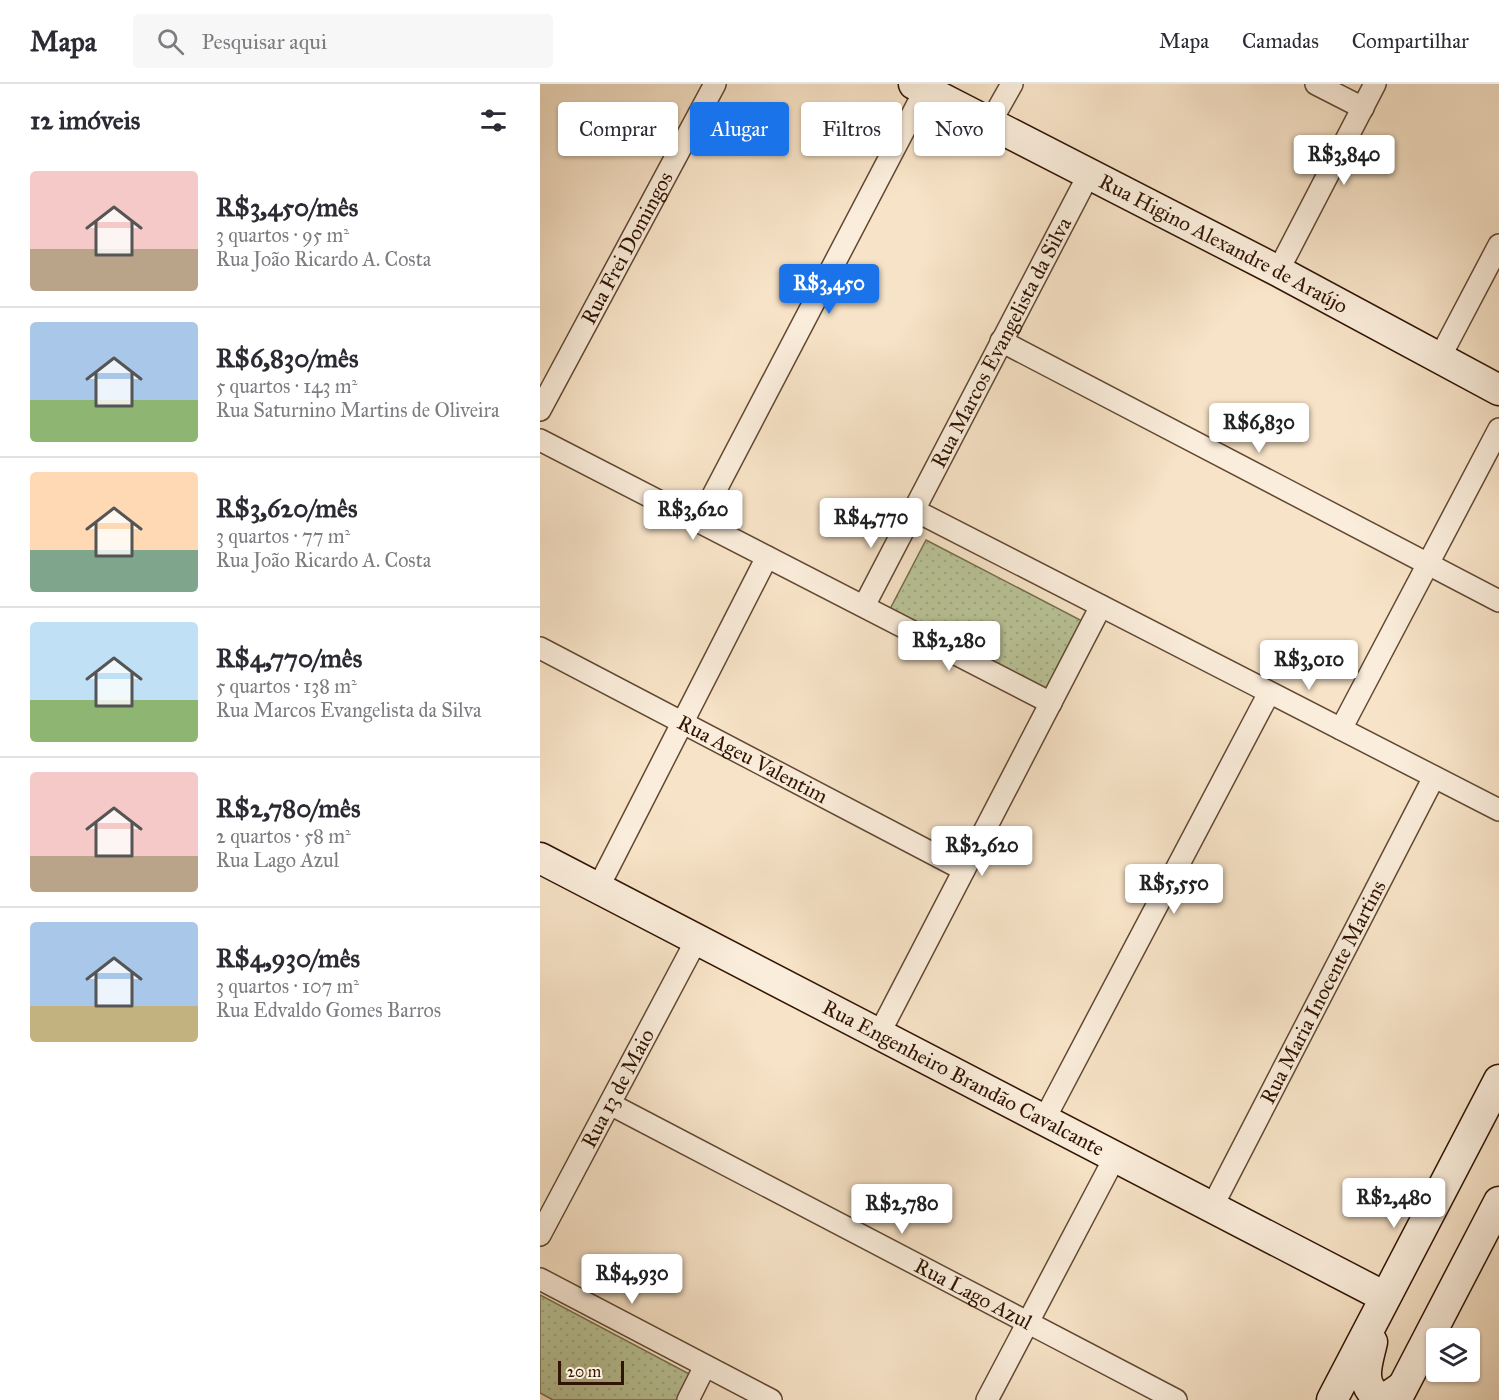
<!DOCTYPE html>
<html lang="pt">
<head>
<meta charset="utf-8">
<style>
  :root { --surface:#fff; --page:#f7f7f7; --text:#2b2b33; --muted:#7c7c81; --line:#e1e1e2; --accent:#1a73e8 }
  body { margin:0; font-family:"IM FELL Great Primer",serif; background:var(--page); color:var(--text); height:100vh; display:flex; flex-direction:column; font-size:22px; white-space:nowrap }
  * { box-sizing:border-box; margin:0 }
  p { font-size:20px; color:var(--muted) }
  .icon { flex:none; width:33px; height:33px; fill:none; stroke:currentColor; stroke-width:2; stroke-linecap:round; stroke-linejoin:round }
  .map { position:relative; flex:1; overflow:hidden }
  .details { display:flex; flex-direction:column; background:var(--surface); width:540px }
  .details>* { flex:none }
  .banner { position:absolute; left:18px; top:18px; width:570px; height:54px; display:flex; gap:12px }
  .buttons { position:absolute; left:886px; top:1244px; display:grid; gap:12px }
  .buttons a { display:grid; place-items:center; width:54px; height:54px; border-radius:6px; background:var(--surface); box-shadow:0 2px 4px #0004; font-size:30px }
  .scale { position:absolute; left:18px; bottom:15px; width:66px; box-sizing:border-box; padding-left:6px; border:3px solid #311402; border-top:0; font-size:16px; line-height:21px; white-space:nowrap; color:#311402; -webkit-text-stroke:4px #faeddb; paint-order:stroke }
  .price { position:absolute; translate:-50% -51px; padding:0 14px; border-radius:6px; background:#fff; color:#222; font-size:20px; line-height:39px; filter:drop-shadow(0 2px 3px #0008) }
  .price::after { content:''; position:absolute; left:50%; top:36px; width:18px; height:14px; margin-left:-9px; background:inherit; clip-path:polygon(0 0,100% 0,50% 100%) }
  .price.active { background:var(--accent); color:#fff }
  ul { padding:0; list-style:none }
  li { display:flex; align-items:center; gap:18px; height:150px; padding:0 30px }
  li+li { border-top:2px solid var(--line) }
  li span { display:grid; place-items:center; flex:none; width:168px; height:120px; border-radius:6px; color:#555 }
  li>.icon { margin-inline-start:auto }
  span .icon { width:72px; height:72px; fill:#fffc; stroke-width:1 }
  li b { font-size:26px }
  h2 { display:flex; justify-content:space-between; align-items:center; height:72px; padding:0 30px; font-size:26px }
  .pill { padding:0 21px; border-radius:6px; background:var(--surface); box-shadow:0 2px 4px #0004; font-size:21px; line-height:54px }
  .pill.active { background:var(--accent); color:#fff }
  header { display:flex; align-items:center; gap:36px; box-sizing:border-box; height:84px; padding:0 30px; background:var(--surface); border-bottom:2px solid var(--line) }
  header strong { font-size:28px }
  nav { display:flex; gap:33px; margin-inline-start:auto; font-size:21px }
  .search { width:420px; height:54px; background:var(--page); display:flex; align-items:center; gap:15px; box-sizing:border-box; padding:0 21px; border-radius:6px; color:var(--muted); font-size:22px }
  main { display:flex; flex:1; min-height:0 }
  .map>svg:first-child { display:block }
  .park { fill:url(#park-dots); stroke:#756c4d; stroke-width:1.5 }
  .lines { fill:none; stroke-linecap:round; stroke-linejoin:round }
  .street-casing { stroke:#624833; stroke-width:24 }
  .secondary-casing { stroke:#311402; stroke-width:33 }
  .street { stroke:#faeddb; stroke-width:21 }
  .secondary { stroke:#faeddb; stroke-width:30 }
  .labels { text-anchor:middle; stroke-width:6; stroke-linejoin:round; paint-order:stroke }
  .street-label { font-size:21px; fill:#311402; stroke:#faeddb }
</style>
</head>
<body>
<header>
<strong>Mapa</strong>
<div class="search"><svg class="icon" aria-label="search" viewBox="0 0 24 24"><circle cx="10" cy="10" r="6"/><path d="M15 15l6 6"/></svg>Pesquisar aqui</div>
<nav><a>Mapa</a><a>Camadas</a><a>Compartilhar</a></nav>
</header>
<main>
<section class="details">
<h2>12 imóveis<svg class="icon" aria-label="filters" viewBox="0 0 24 24"><path d="M4 7h16M4 17h16"/><circle cx="9" cy="7" r="2"/><circle cx="15" cy="17" r="2"/></svg></h2>
<ul>
<li><span style="background:linear-gradient(#f6c9c9 65%,#b9a48a 0)"><svg class="icon" aria-label="home" viewBox="0 0 24 24"><path d="M3 11l9-7 9 7M6 9v11h12V9"/></svg></span><div><b>R$3,450/mês</b><p>3 quartos · 95 m²</p><p>Rua João Ricardo A. Costa</p></div></li>
<li><span style="background:linear-gradient(#a9c7e8 65%,#8fb573 0)"><svg class="icon" aria-label="home" viewBox="0 0 24 24"><path d="M3 11l9-7 9 7M6 9v11h12V9"/></svg></span><div><b>R$6,830/mês</b><p>5 quartos · 143 m²</p><p>Rua Saturnino Martins de Oliveira</p></div></li>
<li><span style="background:linear-gradient(#ffd9b3 65%,#7fa58c 0)"><svg class="icon" aria-label="home" viewBox="0 0 24 24"><path d="M3 11l9-7 9 7M6 9v11h12V9"/></svg></span><div><b>R$3,620/mês</b><p>3 quartos · 77 m²</p><p>Rua João Ricardo A. Costa</p></div></li>
<li><span style="background:linear-gradient(#bfe0f5 65%,#8fb573 0)"><svg class="icon" aria-label="home" viewBox="0 0 24 24"><path d="M3 11l9-7 9 7M6 9v11h12V9"/></svg></span><div><b>R$4,770/mês</b><p>5 quartos · 138 m²</p><p>Rua Marcos Evangelista da Silva</p></div></li>
<li><span style="background:linear-gradient(#f6c9c9 70%,#b9a48a 0)"><svg class="icon" aria-label="home" viewBox="0 0 24 24"><path d="M3 11l9-7 9 7M6 9v11h12V9"/></svg></span><div><b>R$2,780/mês</b><p>2 quartos · 58 m²</p><p>Rua Lago Azul</p></div></li>
<li><span style="background:linear-gradient(#a9c7e8 70%,#c2b280 0)"><svg class="icon" aria-label="home" viewBox="0 0 24 24"><path d="M3 11l9-7 9 7M6 9v11h12V9"/></svg></span><div><b>R$4,930/mês</b><p>3 quartos · 107 m²</p><p>Rua Edvaldo Gomes Barros</p></div></li>
</ul>
</section>
<div class="map">
<svg width="959" height="1316" viewBox="0 0 959 1316">
  <defs>
    <pattern id="park-dots" width="8" height="8" patternUnits="userSpaceOnUse" patternTransform="scale(1.5)"><rect width="8" height="8" fill="#b9c498"/><path d="M2 2h.1M6 6h.1" fill="none" stroke="#a0a881" stroke-width="1.8" stroke-linecap="round"/></pattern>
  </defs>
  <rect width="100%" height="100%" fill="#f7e3c7"/>
  <filter id="stains"><feTurbulence type="fractalNoise" baseFrequency=".00333" numOctaves="4"/><feColorMatrix values="0 0 0 0 .2 0 0 0 0 .09 0 0 0 0 .02 0 0 0 .5 -.17"/></filter>
  <radialGradient id="worn" r=".72"><stop offset=".6" stop-color="#630" stop-opacity="0"/><stop offset="1" stop-color="#630" stop-opacity=".3"/></radialGradient>
  <g class="park">
    <path d="M386 456 546 539 510 609 349 527Z"/>
    <path d="M0 1211 155 1293 142 1316H13L0 1309Z"/>
  </g>
  <g class="lines">
    <defs>
      <g id="street">
        <path d="M776 0 823 24"/>
        <path d="M450 39 472 0"/>
        <path d="M738 187 835 0"/>
        <path d="M461 257 959 517"/>
        <path d="M899 275 959 161"/>
        <path id="s1" d="M0 326 175 0"/>
        <path d="M0 356 511 619"/>
        <path d="M374 426 959 726"/>
        <path d="M159 438 385 6"/>
        <path id="s2" d="M324 522 549 90"/>
        <path id="s3" d="M0 564 424 786"/>
        <path d="M801 645 959 345"/>
        <path d="M58 804 227 473"/>
        <path d="M339 950 561 522"/>
        <path id="s4" d="M70 1020 636 1316"/>
        <path d="M504 1036 729 609"/>
        <path id="s5" d="M672 1123 894 693"/>
        <path id="s6" d="M0 1151 157 855"/>
        <path d="M0 1195 231 1316"/>
        <path d="M148 1316 165 1282"/>
        <path d="M447 1316 575 1073"/>
      </g>
      <g id="secondary">
        <path id="s7" d="M374 0 738 187 959 306"/>
        <path id="s8" d="M0 774 845 1213"/>
        <path d="M832 1258C828 1277 818 1299 838 1313L846 1314 862 1303"/>
        <path d="M792 1316 959 996"/>
        <path d="M856 1316 959 1118"/>
      </g>
    </defs>
    <use href="#street" class="street-casing"/>
    <use href="#secondary" class="secondary-casing"/>
    <use href="#street" class="street"/>
    <use href="#secondary" class="secondary"/>
  </g>
  <g class="labels">
    <g class="street-label">
      <text dy="7" stroke="none"><textPath href="#s7" startOffset="348">Rua Higino Alexandre de Araújo</textPath></text>
      <text dy="7" stroke="none"><textPath href="#s1" startOffset="184">Rua Frei Domingos</textPath></text>
      <text dy="7" stroke="none"><textPath href="#s2" startOffset="297">Rua Marcos Evangelista da Silva</textPath></text>
      <text dy="7" stroke="none"><textPath href="#s3" startOffset="240">Rua Ageu Valentim</textPath></text>
      <text dy="7" stroke="none"><textPath href="#s5" startOffset="242">Rua Maria Inocente Martins</textPath></text>
      <text dy="7" stroke="none"><textPath href="#s8" startOffset="477">Rua Engenheiro Brandão Cavalcante</textPath></text>
      <text dy="7" stroke="none"><textPath href="#s6" startOffset="166">Rua 13 de Maio</textPath></text>
      <text dy="7" stroke="none"><textPath href="#s4" startOffset="410">Rua Lago Azul</textPath></text>
    </g>
  </g>
  <rect width="100%" height="100%" filter="url(#stains)"/>
  <rect width="100%" height="100%" fill="url(#worn)"/>
</svg>
<div class="buttons">
<a><svg class="icon" aria-label="layers" viewBox="0 0 24 24"><path d="M12 4l9 5-9 5-9-5zM3 14l9 5 9-5"/></svg></a>
</div>
<div class="scale">20 m</div>
<b class="price" style="left:804px;top:102px">R$3,840</b>
<b class="price active" style="left:289px;top:231px">R$3,450</b>
<b class="price" style="left:719px;top:370px">R$6,830</b>
<b class="price" style="left:153px;top:457px">R$3,620</b>
<b class="price" style="left:331px;top:465px">R$4,770</b>
<b class="price" style="left:409px;top:588px">R$2,280</b>
<b class="price" style="left:769px;top:607px">R$3,010</b>
<b class="price" style="left:442px;top:793px">R$2,620</b>
<b class="price" style="left:634px;top:831px">R$5,550</b>
<b class="price" style="left:854px;top:1145px">R$2,480</b>
<b class="price" style="left:362px;top:1151px">R$2,780</b>
<b class="price" style="left:92px;top:1221px">R$4,930</b>
<div class="banner">
<a class="pill">Comprar</a>
<a class="pill active">Alugar</a>
<a class="pill">Filtros</a>
<a class="pill">Novo</a>
</div>
</div>
</main>
</body>
</html>
